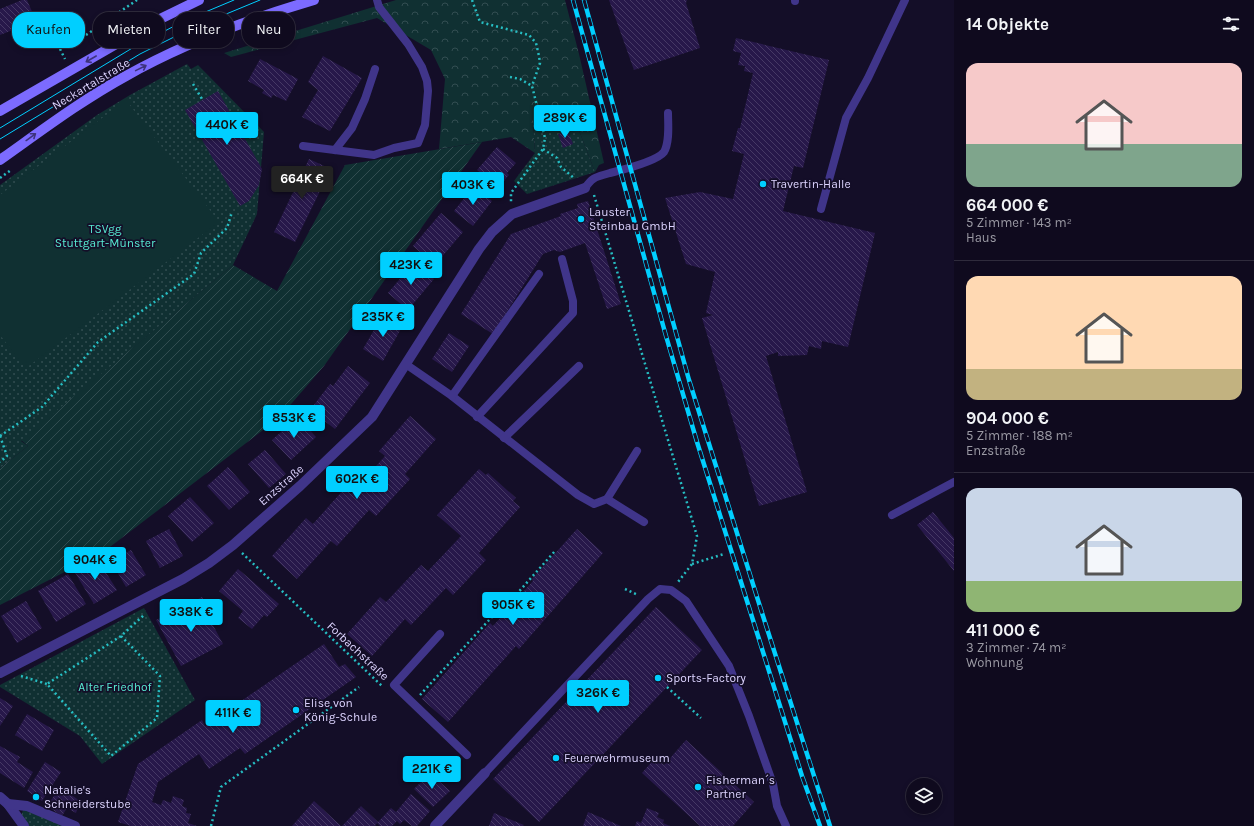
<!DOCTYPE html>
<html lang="de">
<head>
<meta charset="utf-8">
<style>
  :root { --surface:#0f0a1e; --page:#181327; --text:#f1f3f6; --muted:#9b9aa4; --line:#2f2b3c; --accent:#00cfff }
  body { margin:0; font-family:Karla,sans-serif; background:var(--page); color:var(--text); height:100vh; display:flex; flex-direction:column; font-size:15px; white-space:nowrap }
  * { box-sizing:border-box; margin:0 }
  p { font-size:13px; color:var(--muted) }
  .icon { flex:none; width:22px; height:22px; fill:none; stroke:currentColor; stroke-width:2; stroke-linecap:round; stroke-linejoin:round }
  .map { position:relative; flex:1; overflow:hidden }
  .panel { display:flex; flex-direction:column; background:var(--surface); width:300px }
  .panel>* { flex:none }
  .banner { position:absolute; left:12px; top:12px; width:380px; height:36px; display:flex; gap:8px }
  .tools { position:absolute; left:906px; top:778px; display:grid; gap:8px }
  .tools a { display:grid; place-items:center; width:36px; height:36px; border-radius:50%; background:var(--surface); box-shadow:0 2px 6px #0003,0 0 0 1px var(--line); font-size:20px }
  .price { position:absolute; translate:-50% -34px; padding:0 9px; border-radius:4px; background:var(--accent); color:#111; font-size:13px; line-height:26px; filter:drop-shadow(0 1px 2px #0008) }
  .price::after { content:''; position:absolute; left:50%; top:24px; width:12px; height:9px; margin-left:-6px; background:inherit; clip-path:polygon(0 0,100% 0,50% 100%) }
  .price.selected { background:#222; color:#fff }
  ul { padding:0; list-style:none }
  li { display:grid; align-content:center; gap:8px; height:212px; padding:0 12px }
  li+li { border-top:1px solid var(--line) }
  li span { display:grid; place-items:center; height:124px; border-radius:12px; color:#555 }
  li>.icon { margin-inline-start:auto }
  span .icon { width:72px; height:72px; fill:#fffc; stroke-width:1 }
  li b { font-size:17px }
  h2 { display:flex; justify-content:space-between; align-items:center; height:48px; padding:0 12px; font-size:17px }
  .pill { padding:0 14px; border-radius:16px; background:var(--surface); box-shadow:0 2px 6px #0003,0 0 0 1px var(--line); font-size:14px; line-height:36px }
  .pill.selected { background:var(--accent); color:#111 }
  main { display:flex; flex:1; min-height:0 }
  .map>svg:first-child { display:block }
  .forest { fill:url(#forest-crowns) }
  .park { fill:url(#park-dots) }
  .garden { fill:url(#garden-furrows) }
  .pitch { fill:#103032 }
  .building { fill:url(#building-back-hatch) }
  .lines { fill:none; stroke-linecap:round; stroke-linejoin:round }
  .path { stroke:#26bdc2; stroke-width:2.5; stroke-dasharray:2 3; stroke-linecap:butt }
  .service { stroke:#40358a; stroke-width:8 }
  .minor { stroke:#40358a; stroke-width:10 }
  .secondary { stroke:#7c6bff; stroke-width:10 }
  .tram { stroke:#00cfff; stroke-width:1 }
  .rail-casing { stroke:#00cfff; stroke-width:4.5 }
  .rail { stroke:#140e28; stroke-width:3; stroke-dasharray:9; stroke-linecap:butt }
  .oneway { stroke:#3e337e }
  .poi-dot { fill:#00cfff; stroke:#140e28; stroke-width:1.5 }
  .labels { text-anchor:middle; stroke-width:3.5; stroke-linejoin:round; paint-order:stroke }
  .street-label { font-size:12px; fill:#ddd4ff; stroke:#140e28 }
  .poi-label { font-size:12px; fill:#ddd4ff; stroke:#140e28; text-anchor:start }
  .park-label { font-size:12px; fill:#57e9d1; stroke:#140e28 }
</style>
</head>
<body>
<main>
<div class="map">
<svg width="954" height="826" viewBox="0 0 954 826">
  <defs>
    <pattern id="forest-crowns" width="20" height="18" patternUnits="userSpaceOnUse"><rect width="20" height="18" fill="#103032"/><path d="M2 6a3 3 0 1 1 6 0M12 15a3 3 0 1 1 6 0" fill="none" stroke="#324d51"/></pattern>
    <pattern id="park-dots" width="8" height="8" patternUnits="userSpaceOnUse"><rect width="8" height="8" fill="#103032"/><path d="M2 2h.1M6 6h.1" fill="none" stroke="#324d51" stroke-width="1.8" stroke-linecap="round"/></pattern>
    <pattern id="garden-furrows" width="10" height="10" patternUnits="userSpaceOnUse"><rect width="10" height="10" fill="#103032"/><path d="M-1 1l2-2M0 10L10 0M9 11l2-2" fill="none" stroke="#324d51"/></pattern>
    <pattern id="building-back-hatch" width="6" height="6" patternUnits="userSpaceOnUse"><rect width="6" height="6" fill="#27184a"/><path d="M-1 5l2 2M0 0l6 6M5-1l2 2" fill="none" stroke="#463965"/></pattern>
  </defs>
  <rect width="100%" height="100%" fill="#140e28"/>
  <path class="forest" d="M396 0H565L579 54 604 163 599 165 595 172 575 120H533L535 153 511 137 439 149 445 79 431 50 377 18 231 57 224 53Z"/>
  <g class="park">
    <path d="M187 64 191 69 198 65 264 132 257 214 233 265 21 441 28 446 0 468V185L97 115 130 95Z"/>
    <path d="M553 116 575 120 595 172 527 194 514 181 535 153 533 120Z"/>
    <path d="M144 608 195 700 102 764 80 736 0 687V685Z"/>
    <path d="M23 810H28L65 826H29L21 816Z"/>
  </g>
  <path class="garden" d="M482 142 324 366 279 418 102 553 0 605V468L28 446 21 440 233 265 277 291 345 165Z"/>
  <path class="pitch" d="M126 100 219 222 26 368 0 335V195Z"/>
  <g class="building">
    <path d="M22 0H27L36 21 0 35V9Z"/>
    <path d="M609 0H687L686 3 700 48 634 70Z"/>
    <path d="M736 38 829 60 803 168 794 166 783 211 875 233 848 347 822 341 821 349 809 346 807 355 778 356V352L766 356 807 492 759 506 702 318 713 315 706 313 715 272 686 264 665 198 700 192 733 199 744 154 732 151 738 128H740L753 73 744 71 745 66 738 65 741 53 733 51Z"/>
    <path d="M323 56 362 78 330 131 302 117 318 90 308 82Z"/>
    <path d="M260 59 298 79 286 101 273 95 271 98 262 93 264 90 248 81Z"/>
    <path d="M218 91 262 169 259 185 249 201 240 206 185 110Z"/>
    <path d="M568 131 573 144 563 148 558 134Z"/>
    <path d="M497 147 516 163 507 173 509 175 498 188 477 170Z"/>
    <path d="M309 159 331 169 295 242 274 232Z"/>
    <path d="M474 186 492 201 473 226 454 211Z"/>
    <path d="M588 201 621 304 607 309 585 243 560 252 554 250 543 254 493 334 461 314 511 234 561 216 560 214 578 208 577 204Z"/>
    <path d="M441 213 463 232 435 265 413 246Z"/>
    <path d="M414 262 434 279 408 310 388 293Z"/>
    <path d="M382 316 402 327 383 361 363 349Z"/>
    <path d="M449 333 469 346 452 372 432 359Z"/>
    <path d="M348 366 370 383 335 429 310 410 330 384 333 386Z"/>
    <path d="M410 416 436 439 405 474 410 479 376 516 369 510 337 546 331 541 297 579 272 556 306 518 313 524 345 488 351 494 385 456 379 451Z"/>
    <path d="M298 417 316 437 291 460 272 440Z"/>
    <path d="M265 450 286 474 269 488 248 464Z"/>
    <path d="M228 467 250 492 229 510 207 486Z"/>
    <path d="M479 469 486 475 488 473 516 498 513 501 520 507 479 553 486 560 453 595 446 588 411 625 405 619 372 656 347 634 380 597 386 602 421 565 428 571 461 536 437 515Z"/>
    <path d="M190 497 214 523 192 542 168 516Z"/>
    <path d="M933 512 954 538V571L917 525Z"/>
    <path d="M169 529 183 556 160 568 146 541Z"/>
    <path d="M577 529 603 553 519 649 516 646 448 722 422 699 490 623 493 626 533 581 532 579Z"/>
    <path d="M131 550 146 575 126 587 111 561Z"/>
    <path d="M96 557 117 590 94 604 74 571Z"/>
    <path d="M238 569 279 604 267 617 264 615 252 629 238 618 243 611 219 591Z"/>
    <path d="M68 574 86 604 56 622 38 591Z"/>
    <path d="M202 597 209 610 206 612 223 644 181 666 156 620 170 613 175 624 193 614 188 604Z"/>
    <path d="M26 601 42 628 17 643 1 616Z"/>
    <path d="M656 607 702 650 539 822 493 779Z"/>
    <path d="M324 644 339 667 345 664 356 677 245 754 240 748 209 769 199 754 158 782 152 802 161 805 163 800 171 803 173 796 184 800 182 806 187 808 186 813 191 814 188 823 197 826H131L118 822 138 764 202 720 205 726Z"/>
    <path d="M0 698 13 706 0 726Z"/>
    <path d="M27 714 54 730 42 751 15 735Z"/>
    <path d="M686 740 754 802 733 826H700L642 773 656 757 664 765Z"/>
    <path d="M0 746 20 757 17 762 33 772 24 788 0 773Z"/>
    <path d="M45 762 61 772 42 801 27 791Z"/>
    <path d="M430 773 450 791 433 807 414 789Z"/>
    <path d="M60 787 80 801 76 813 67 808 62 816 47 806Z"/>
    <path d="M411 794 430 811 417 826H412L404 820 400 824 397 821 392 826H380L377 823 375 826H342L361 806 378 822 391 808 396 812Z"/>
    <path d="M314 801 341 826H292Z"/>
    <path d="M647 808 659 813 657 817 664 820 663 823 670 826H635L637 821 641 823Z"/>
    <path d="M588 812 621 826H583Z"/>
    <path d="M494 813 524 825 523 826H489Z"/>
  </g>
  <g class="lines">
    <g class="path">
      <path d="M472 0 480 22 529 35 536 43 539 56 540 63 532 86 545 138 543 149 511 193V202"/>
      <path d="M86 35 137 0"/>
      <path d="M60 49 65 59"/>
      <path d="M510 77 520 79 532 86"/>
      <path d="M193 84 202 99"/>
      <path d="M543 149 557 158 561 167 575 179"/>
      <path d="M0 178 11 170"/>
      <path d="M594 195 697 536 692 564 678 582"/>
      <path d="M0 436 42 407 98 342 194 274 201 253 227 228 232 212"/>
      <path d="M0 436 7 456 0 462"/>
      <path d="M242 553 382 686"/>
      <path d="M692 564 724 554"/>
      <path d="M625 589 638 595"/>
      <path d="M121 636 160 676 157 718 111 756 47 684 121 636 144 615"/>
      <path d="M21 676 47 684"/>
      <path d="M667 687 701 718"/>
      <path d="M420 695 502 606 507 605 555 551"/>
      <path d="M211 826 221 787 359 687"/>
    </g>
    <g class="service">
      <path d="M795 1V0"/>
      <path d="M303 146 374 155 394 148 418 143 425 125 428 91 427 81 422 67 408 44 379 7 377 0"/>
      <path d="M335 150 352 128 365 99 375 69"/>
      <path d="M585 188C593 176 597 177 610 173 622 170 657 161 664 152 670 142 668 123 668 113"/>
      <path d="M821 209 846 118 868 78 905 0"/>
      <path d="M407 365 452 396 578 495 594 504 607 499 644 522"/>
      <path d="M452 396 539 274"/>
      <path d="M477 417 573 313V301L562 259"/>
      <path d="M504 438 579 366"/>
      <path d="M607 499 637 451"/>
      <path d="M892 515 954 482"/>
      <path d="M440 634 394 685 467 755"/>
      <path d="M485 773 648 599 660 589 671 590 686 601 729 666 749 716 773 784 777 806 786 826"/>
    </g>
    <g class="minor">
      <path d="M0 673 183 579 209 563 233 545 300 486 372 417 479 249 492 232 512 214 585 188"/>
      <path d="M0 797 8 804 24 826"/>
      <path d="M8 804 27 806 75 826"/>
      <path d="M435 826 485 773"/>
    </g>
    <g class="secondary">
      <path d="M0 111 158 20 199 0"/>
      <path d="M0 160C41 131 82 100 126 76 185 43 249 19 314 0"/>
    </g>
    <g class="tram">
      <path d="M0 128 134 47 184 21 234 0"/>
      <path d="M0 139 140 54 190 29 260 0"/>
    </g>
    <defs>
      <g id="rail">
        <path d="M573 0 666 336 697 442 802 776 820 826"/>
        <path d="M584 0 689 380 763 616 830 826"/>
      </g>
    </defs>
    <use href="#rail" class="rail-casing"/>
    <use href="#rail" class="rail"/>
  </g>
  <defs><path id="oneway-shaft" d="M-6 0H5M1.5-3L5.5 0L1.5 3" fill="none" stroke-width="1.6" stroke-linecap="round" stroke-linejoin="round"/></defs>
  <g class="oneway">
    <use href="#oneway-shaft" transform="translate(91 59) rotate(150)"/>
    <use href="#oneway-shaft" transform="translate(141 68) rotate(-26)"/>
    <use href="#oneway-shaft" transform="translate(31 137) rotate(-36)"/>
  </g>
  <g class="poi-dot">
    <circle cx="763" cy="184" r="4"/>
    <circle cx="581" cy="219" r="4"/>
    <circle cx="658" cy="678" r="4"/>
    <circle cx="296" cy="710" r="4"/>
    <circle cx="556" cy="758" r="4"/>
    <circle cx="698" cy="787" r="4"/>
    <circle cx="36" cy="797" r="4"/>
  </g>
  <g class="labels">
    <g class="street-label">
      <text transform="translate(91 84) rotate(-31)" y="4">Neckartalstraße</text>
      <text transform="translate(281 485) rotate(-41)" y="4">Enzstraße</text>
      <text transform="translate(358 651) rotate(43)" y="4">Forbachstraße</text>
    </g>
    <g class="poi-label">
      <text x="771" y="188">Travertin-Halle</text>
      <text x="589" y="216">Lauster<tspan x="589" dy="14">Steinbau GmbH</tspan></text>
      <text x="666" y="682">Sports-Factory</text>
      <text x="304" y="707">Elise von<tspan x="304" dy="14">König-Schule</tspan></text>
      <text x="564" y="762">Feuerwehrmuseum</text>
      <text x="706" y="784">Fisherman´s<tspan x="706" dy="14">Partner</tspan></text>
      <text x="44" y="794">Natalie's<tspan x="44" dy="14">Schneiderstube</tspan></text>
    </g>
    <g class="park-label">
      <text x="105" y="233">TSVgg<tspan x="105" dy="14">Stuttgart-Münster</tspan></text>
      <text x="115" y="691">Alter Friedhof</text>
    </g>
  </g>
</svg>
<div class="tools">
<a><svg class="icon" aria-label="layers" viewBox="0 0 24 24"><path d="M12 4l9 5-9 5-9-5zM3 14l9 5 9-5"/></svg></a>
</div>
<b class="price" style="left:565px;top:139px">289K €</b>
<b class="price" style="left:227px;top:146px">440K €</b>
<b class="price selected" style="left:302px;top:200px">664K €</b>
<b class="price" style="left:473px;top:206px">403K €</b>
<b class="price" style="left:411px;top:286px">423K €</b>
<b class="price" style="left:383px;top:338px">235K €</b>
<b class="price" style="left:294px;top:439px">853K €</b>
<b class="price" style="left:357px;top:500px">602K €</b>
<b class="price" style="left:95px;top:581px">904K €</b>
<b class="price" style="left:513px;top:626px">905K €</b>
<b class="price" style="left:191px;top:633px">338K €</b>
<b class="price" style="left:598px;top:714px">326K €</b>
<b class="price" style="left:233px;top:734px">411K €</b>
<b class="price" style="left:432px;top:790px">221K €</b>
<div class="banner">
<a class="pill selected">Kaufen</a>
<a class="pill">Mieten</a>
<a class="pill">Filter</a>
<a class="pill">Neu</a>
</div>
</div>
<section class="panel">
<h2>14 Objekte<svg class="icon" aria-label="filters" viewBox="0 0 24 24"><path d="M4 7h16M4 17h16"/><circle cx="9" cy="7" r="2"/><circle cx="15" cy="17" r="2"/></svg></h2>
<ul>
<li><span style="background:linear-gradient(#f6c9c9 65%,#7fa58c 0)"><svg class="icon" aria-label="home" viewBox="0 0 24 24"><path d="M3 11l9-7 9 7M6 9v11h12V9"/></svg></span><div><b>664 000 €</b><p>5 Zimmer · 143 m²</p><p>Haus</p></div></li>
<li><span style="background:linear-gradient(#ffd9b3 75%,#c2b280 0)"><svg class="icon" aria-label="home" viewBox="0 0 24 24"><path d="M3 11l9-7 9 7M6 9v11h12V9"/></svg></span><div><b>904 000 €</b><p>5 Zimmer · 188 m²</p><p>Enzstraße</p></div></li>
<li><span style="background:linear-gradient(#c9d6e8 75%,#8fb573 0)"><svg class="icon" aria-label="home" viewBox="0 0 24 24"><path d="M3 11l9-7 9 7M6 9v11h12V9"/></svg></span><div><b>411 000 €</b><p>3 Zimmer · 74 m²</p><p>Wohnung</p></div></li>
</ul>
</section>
</main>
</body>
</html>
